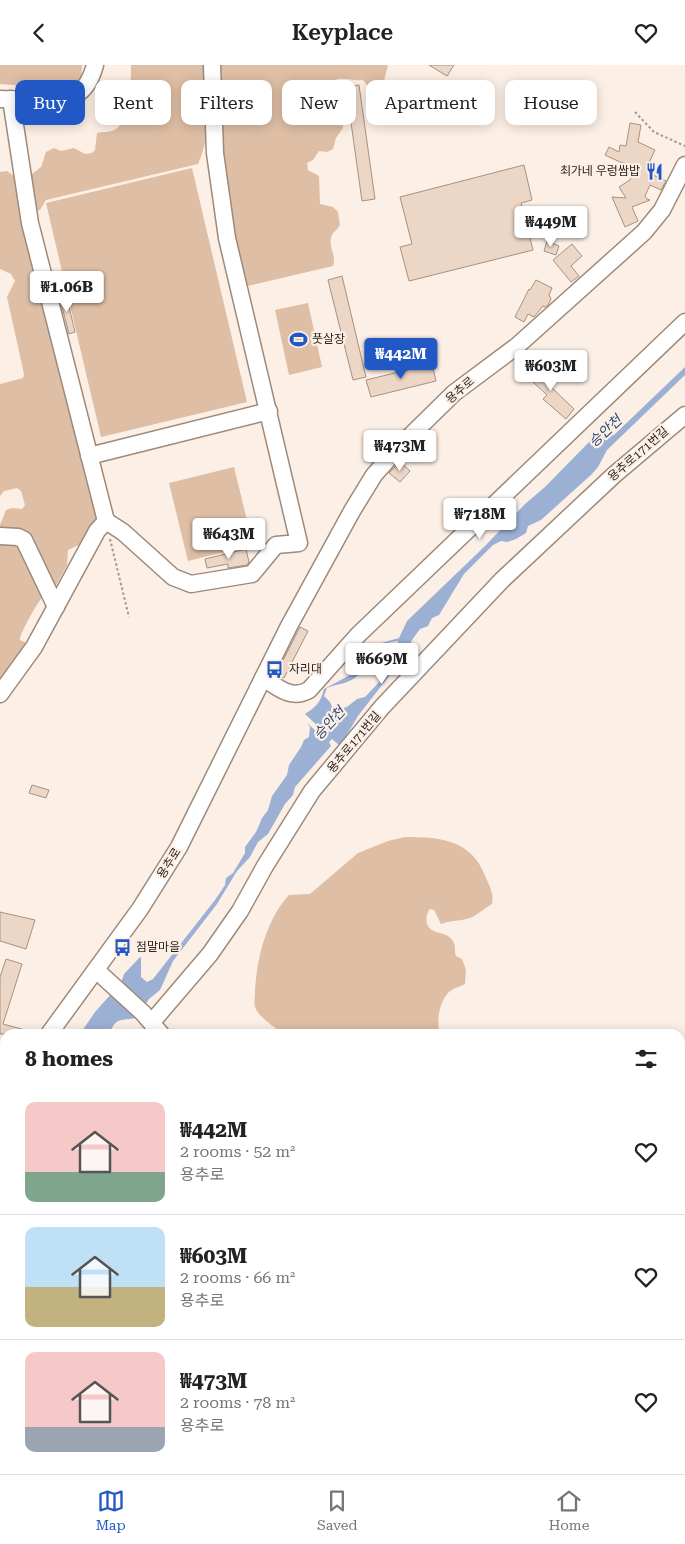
<!DOCTYPE html>
<html lang="en">
<head>
<meta charset="utf-8">
<style>
  :root { --surface:#fff; --page:#f6f6f6; --text:#222; --muted:#767676; --line:#e0e0e0; --accent:#2158c5 }
  body { margin:0; font-family:"Roboto Serif","Noto Sans KR",serif; background:var(--page); color:var(--text); height:100vh; display:flex; flex-direction:column; font-size:19px; white-space:nowrap }
  * { box-sizing:border-box; margin:0 }
  p { font-size:16px; color:var(--muted) }
  .icon { flex:none; width:28px; height:28px; fill:none; stroke:currentColor; stroke-width:2; stroke-linecap:round; stroke-linejoin:round }
  .map { position:relative; flex:1; overflow:hidden }
  .sheet { position:absolute; left:0px; top:964px; width:685px; height:446px; display:flex; flex-direction:column; background:var(--surface); border-radius:15px 15px 0 0; box-shadow:0 2px 12px #0003 }
  .sheet>* { flex:none }
  .top-card { position:absolute; left:15px; top:15px; width:655px; height:45px; display:flex; gap:10px }
  .price { position:absolute; translate:-50% -42px; padding:0 11px; border-radius:5px; background:#fff; color:#222; font-size:16px; line-height:32px; filter:drop-shadow(0 1px 2px #0008) }
  .price::after { content:''; position:absolute; left:50%; top:30px; width:15px; height:11px; margin-left:-8px; background:inherit; clip-path:polygon(0 0,100% 0,50% 100%) }
  .price.selected { background:var(--accent); color:#fff }
  ul { padding:0; list-style:none }
  li { display:flex; align-items:center; gap:15px; height:125px; padding:0 25px }
  li+li { border-top:1px solid var(--line) }
  li span { display:grid; place-items:center; flex:none; width:140px; height:100px; border-radius:10px; color:#555 }
  li>.icon { margin-inline-start:auto }
  span .icon { width:60px; height:60px; fill:#fffc; stroke-width:1 }
  li b { font-size:21px }
  h2 { display:flex; justify-content:space-between; align-items:center; height:60px; padding:0 25px; font-size:21px }
  .chip { padding:0 18px; border-radius:10px; background:var(--surface); box-shadow:0 2px 12px #0003; font-size:18px; line-height:45px }
  .chip.selected { background:var(--accent); color:#fff }
  header { display:flex; justify-content:space-between; align-items:center; height:65px; padding:0 25px; background:var(--surface); font-size:22px; font-weight:600 }
  .dock { display:flex; justify-content:space-around; align-items:center; height:70px; border-top:1px solid var(--line); background:var(--surface); font-size:14px; color:var(--muted) }
  .dock a { display:grid; justify-items:center; gap:2px }
  .dock .selected { color:var(--accent) }
  .map>svg:first-child { display:block }
  .green { fill:#debea5 }
  .water { fill:#9cb0d4; fill-rule:evenodd }
  .building { fill:#ecd6c6; stroke:#a69282 }
  .lines { fill:none; stroke-linecap:round; stroke-linejoin:round }
  .minor-casing { stroke:#9d8a7a; stroke-width:19 }
  .path { stroke:#a2978f; stroke-width:2; stroke-dasharray:2.5 2.5; stroke-linecap:butt }
  .minor { stroke:#fff; stroke-width:16 }
  .labels { text-anchor:middle; stroke-width:4.5; stroke-linejoin:round; paint-order:stroke }
  .poi-label { font-size:12px; fill:#2c241e; stroke:#fcefe5; text-anchor:start }
  .street-label { font-size:12px; fill:#2c241e; stroke:#fcefe5 }
  .water-label { font-size:14px; font-style:italic; fill:#2e4878; stroke:#fcefe5 }
</style>
</head>
<body>
<header><svg class="icon" aria-label="back" viewBox="0 0 24 24"><path d="M15 5l-7 7 7 7"/></svg>Keyplace<svg class="icon" aria-label="heart" viewBox="0 0 24 24"><path d="M12 20l-8-8c-3-5 5-10 8-4 3-6 11-1 8 4z"/></svg></header>
<div class="map">
<svg width="685" height="1409" viewBox="0 0 685 1409">
  <rect width="100%" height="100%" fill="#fcefe5"/>
  <g class="green">
    <path d="M0 0H82L80 25 0 19Z"/>
    <path d="M131 0H209C209 33 212 68 198 99L46 135 40 145 34 146 28 112 41 102 46 87 54 83 61 86 74 83 85 89 92 88 95 85 97 68C104 66 110 68 116 64 131 55 131 16 131 0Z"/>
    <path d="M215 0H388L383 20 378 26 371 25 363 15C352 16 342 11 332 16V32L342 50 343 63 336 73 333 84 327 87 319 86 313 95 307 98 308 105 319 111 320 139 333 142 338 147 340 160C338 164 334 166 332 170 327 181 337 190 333 201L248 221 245 220 230 170Z"/>
    <path d="M192 103 247 337 101 372 46 138Z"/>
    <path d="M7 106 19 115 102 451 81 479 68 485 67 500 55 522 29 479 0 469V460L6 445 12 443 22 444 25 440 21 426 17 423 4 426 0 431V319L23 313 24 309 7 232 15 216 11 209 0 204V107Z"/>
    <path d="M308 238 322 302 289 310 275 245Z"/>
    <path d="M234 402 253 480 188 496 169 418Z"/>
    <path d="M0 473 16 474 44 530C39 535 19 569 20 575L27 578 28 580 0 625Z"/>
    <path d="M405 772C442 772 472 775 486 813 490 822 494 829 492 839 484 843 478 850 470 853 461 856 451 855 441 859L434 845 430 844C425 850 425 861 432 865 440 870 447 867 453 876 456 881 454 886 456 891L462 894 466 905 465 919C460 922 455 922 450 926 439 936 436 956 440 969H283C274 961 259 953 255 942 254 937 255 932 255 926 257 893 266 855 289 830L310 829 358 788 388 776Z"/>
    <path d="M680 1208 685 1219V1409H200L201 1405H680Z"/>
  </g>
  <path class="water" d="M685 302V310L607 385 598 402 592 409 541 455 528 461 526 468 516 474 507 477 501 476 493 480 464 509 439 550 432 553 428 561 420 564 412 575 404 593 396 598 389 611 358 651 340 681 332 674 329 677 331 681 295 722 293 730 285 739 268 769 258 777 250 792 237 806 217 839 173 896 160 925 149 934 136 953C123 956 115 951 110 969H80L95 947 121 918 124 909 140 892 141 893V912L147 917 153 914 215 835 225 820 226 813 233 808 245 788V782L256 767 262 753 268 745 272 731 287 710 289 700 301 682 304 675 309 672 310 662 307 658 317 667 321 664 305 649C317 641 320 638 324 624L350 610 357 603 363 591 378 579 399 573 407 556 486 480 525 439 545 422 592 374 598 370 608 373 615 369ZM398 576 397 589 383 613 365 632 357 634 347 642 336 645 333 644 330 637 324 631 327 623C336 619 348 619 356 612 376 597 368 579 398 576Z"/>
  <g class="building">
    <path d="M429 0H454L447 11Z"/>
    <path d="M359 20 375 134 362 136 346 22Z"/>
    <path d="M630 58 641 60 638 77 655 85 648 100 658 104 655 111 666 116 661 125 650 120 645 131 647 134 650 135 632 142 638 156 625 162 612 132 626 133 619 122 630 115 636 101 620 97 605 90 609 82 619 87 620 80 626 81Z"/>
    <path d="M524 100 532 135 521 138 533 185 409 216 400 182 412 179 400 132Z"/>
    <path d="M547 176 559 181 556 190 544 186Z"/>
    <path d="M572 179 582 191 571 201 579 211 571 217 553 195Z"/>
    <path d="M342 211 366 312 353 315 328 215Z"/>
    <path d="M536 215 552 223 549 230 551 234 548 240 545 242 543 241 534 252 528 249 524 257 515 252 529 224 530 225Z"/>
    <path d="M66 229 75 267 69 269 59 230Z"/>
    <path d="M432 299 436 316 371 332 366 315Z"/>
    <path d="M541 300 556 314 550 321 574 344 566 354 543 334 547 330 533 317 535 315 531 311Z"/>
    <path d="M400 397 410 406 400 417 389 408Z"/>
    <path d="M246 484 249 497 247 500 228 503V499L207 503 205 494Z"/>
    <path d="M300 562 308 566 284 613 276 609Z"/>
    <path d="M32 720 49 725 46 733 29 728Z"/>
    <path d="M0 847 35 855 26 884 0 876Z"/>
    <path d="M6 894 22 899 3 959 29 966V969H0V912Z"/>
  </g>
  <g class="lines">
    <defs>
      <g id="minor">
        <path d="M0 34C19 34 62 39 77 29 87 23 92 11 95 0"/>
        <path d="M11 34 30 158 106 456"/>
        <path d="M89 391 269 346"/>
        <path d="M0 471 18 472 24 475 56 542"/>
        <path d="M263 613C279 623 291 635 309 625L358 570 685 257"/>
        <path d="M0 629 34 582 97 466 106 456 123 467 173 512 191 519 252 509 276 480 299 478 227 173 215 88 212 0"/>
        <path d="M96 905 143 948 161 969"/>
        <path d="M152 957 210 889 240 846 265 801 312 726 382 642 502 515 614 410 685 350"/>
        <path d="M49 969 140 844 179 782 289 561 352 446 374 410 400 381 454 328 517 281 644 167 662 145 685 100"/>
        <path d="M0 1022 5 1017"/>
        <path d="M680 1051H685"/>
        <path d="M160 1409 162 1405"/>
      </g>
    </defs>
    <use href="#minor" class="minor-casing"/>
    <g class="path">
      <path d="M635 47 654 67 685 81"/>
      <path d="M110 474 129 552"/>
      <path d="M0 1234H5"/>
      <path d="M0 1251H5"/>
    </g>
    <use href="#minor" class="minor"/>
  </g>
  <defs>
    <symbol id="restaurant-bare" viewBox="-9 -9 18 18"><path d="M-5-6h1v4h1v-4h1v4h1v-4h1v5L-1.5 .5V6h-2V.5L-5-1ZM5-6V6H3V1.5H1.5Q1.5-4 5-6Z" fill="#2158c5" stroke="#fcefe5" stroke-width="2.5" paint-order="stroke"/></symbol>
    <symbol id="stadium-bare" viewBox="-9 -9 18 18"><path d="M0-5a6.5 5 0 1 0 0 10a6.5 5 0 1 0 0-10ZM-3.5-1.8h7v3.6h-7Z" fill="#2158c5" stroke="#fcefe5" stroke-width="2.5" paint-order="stroke"/></symbol>
    <symbol id="bus-bare" viewBox="-9 -9 18 18"><path d="M-5-6H5V4H4V6H2V4H-2V6H-4V4H-5ZM-3.5-4V0h7V-4ZM-3.5 1.2v1.5H-2V1.2ZM2 1.2v1.5H3.5V1.2Z" fill="#2158c5" stroke="#fcefe5" stroke-width="2.5" paint-order="stroke"/></symbol>
  </defs>
  <g fill-rule="evenodd">
    <use href="#restaurant-bare" x="642" y="94" width="25" height="25"/>
    <use href="#stadium-bare" x="286" y="262" width="25" height="25"/>
    <use href="#bus-bare" x="262" y="592" width="25" height="25"/>
    <use href="#bus-bare" x="110" y="870" width="25" height="25"/>
  </g>
  <g class="labels">
    <g class="poi-label">
      <text x="640" y="110" text-anchor="end">최가네 우렁쌈밥</text>
      <text x="312" y="278">풋살장</text>
      <text x="289" y="608">자리대</text>
      <text x="136" y="886">점말마을</text>
    </g>
    <g class="street-label">
      <text transform="translate(460 325) rotate(-41)" y="4">용추로</text>
      <text transform="translate(638 389) rotate(-41)" y="4">용추로171번길</text>
      <text transform="translate(354 677) rotate(-50)" y="4">용추로171번길</text>
      <text transform="translate(169 798) rotate(-58)" y="4">용추로</text>
    </g>
    <g class="water-label">
      <text transform="translate(605 366) rotate(-43)" y="5">승안천</text>
      <text transform="translate(329 658) rotate(-47)" y="5">승안천</text>
    </g>
  </g>
</svg>
<b class="price" style="left:551px;top:183px">₩449M</b>
<b class="price" style="left:67px;top:248px">₩1.06B</b>
<b class="price selected" style="left:401px;top:315px">₩442M</b>
<b class="price" style="left:551px;top:327px">₩603M</b>
<b class="price" style="left:400px;top:407px">₩473M</b>
<b class="price" style="left:480px;top:475px">₩718M</b>
<b class="price" style="left:229px;top:495px">₩643M</b>
<b class="price" style="left:382px;top:620px">₩669M</b>
<div class="top-card">
<a class="chip selected">Buy</a>
<a class="chip">Rent</a>
<a class="chip">Filters</a>
<a class="chip">New</a>
<a class="chip">Apartment</a>
<a class="chip">House</a>
</div>
<section class="sheet">
<h2>8 homes<svg class="icon" aria-label="filters" viewBox="0 0 24 24"><path d="M4 7h16M4 17h16"/><circle cx="9" cy="7" r="2"/><circle cx="15" cy="17" r="2"/></svg></h2>
<ul>
<li><span style="background:linear-gradient(#f6c9c9 70%,#7fa58c 0)"><svg class="icon" aria-label="home" viewBox="0 0 24 24"><path d="M3 11l9-7 9 7M6 9v11h12V9"/></svg></span><div><b>₩442M</b><p>2 rooms · 52 m²</p><p>용추로</p></div><svg class="icon" aria-label="heart" viewBox="0 0 24 24"><path d="M12 20l-8-8c-3-5 5-10 8-4 3-6 11-1 8 4z"/></svg></li>
<li><span style="background:linear-gradient(#bfe0f5 60%,#c2b280 0)"><svg class="icon" aria-label="home" viewBox="0 0 24 24"><path d="M3 11l9-7 9 7M6 9v11h12V9"/></svg></span><div><b>₩603M</b><p>2 rooms · 66 m²</p><p>용추로</p></div><svg class="icon" aria-label="heart" viewBox="0 0 24 24"><path d="M12 20l-8-8c-3-5 5-10 8-4 3-6 11-1 8 4z"/></svg></li>
<li><span style="background:linear-gradient(#f6c9c9 75%,#9aa5b1 0)"><svg class="icon" aria-label="home" viewBox="0 0 24 24"><path d="M3 11l9-7 9 7M6 9v11h12V9"/></svg></span><div><b>₩473M</b><p>2 rooms · 78 m²</p><p>용추로</p></div><svg class="icon" aria-label="heart" viewBox="0 0 24 24"><path d="M12 20l-8-8c-3-5 5-10 8-4 3-6 11-1 8 4z"/></svg></li>
</ul>
</section>
</div>
<nav class="dock">
<a class="selected"><svg class="icon" aria-label="map" viewBox="0 0 24 24"><path d="M3 6l6-2 6 2 6-2v14l-6 2-6-2-6 2zM9 4v14M15 6v14"/></svg>Map</a>
<a><svg class="icon" aria-label="saved" viewBox="0 0 24 24"><path d="M7 4h10v16l-5-4-5 4z"/></svg>Saved</a>
<a><svg class="icon" aria-label="home" viewBox="0 0 24 24"><path d="M3 11l9-7 9 7M6 9v11h12V9"/></svg>Home</a>
</nav>
</body>
</html>
